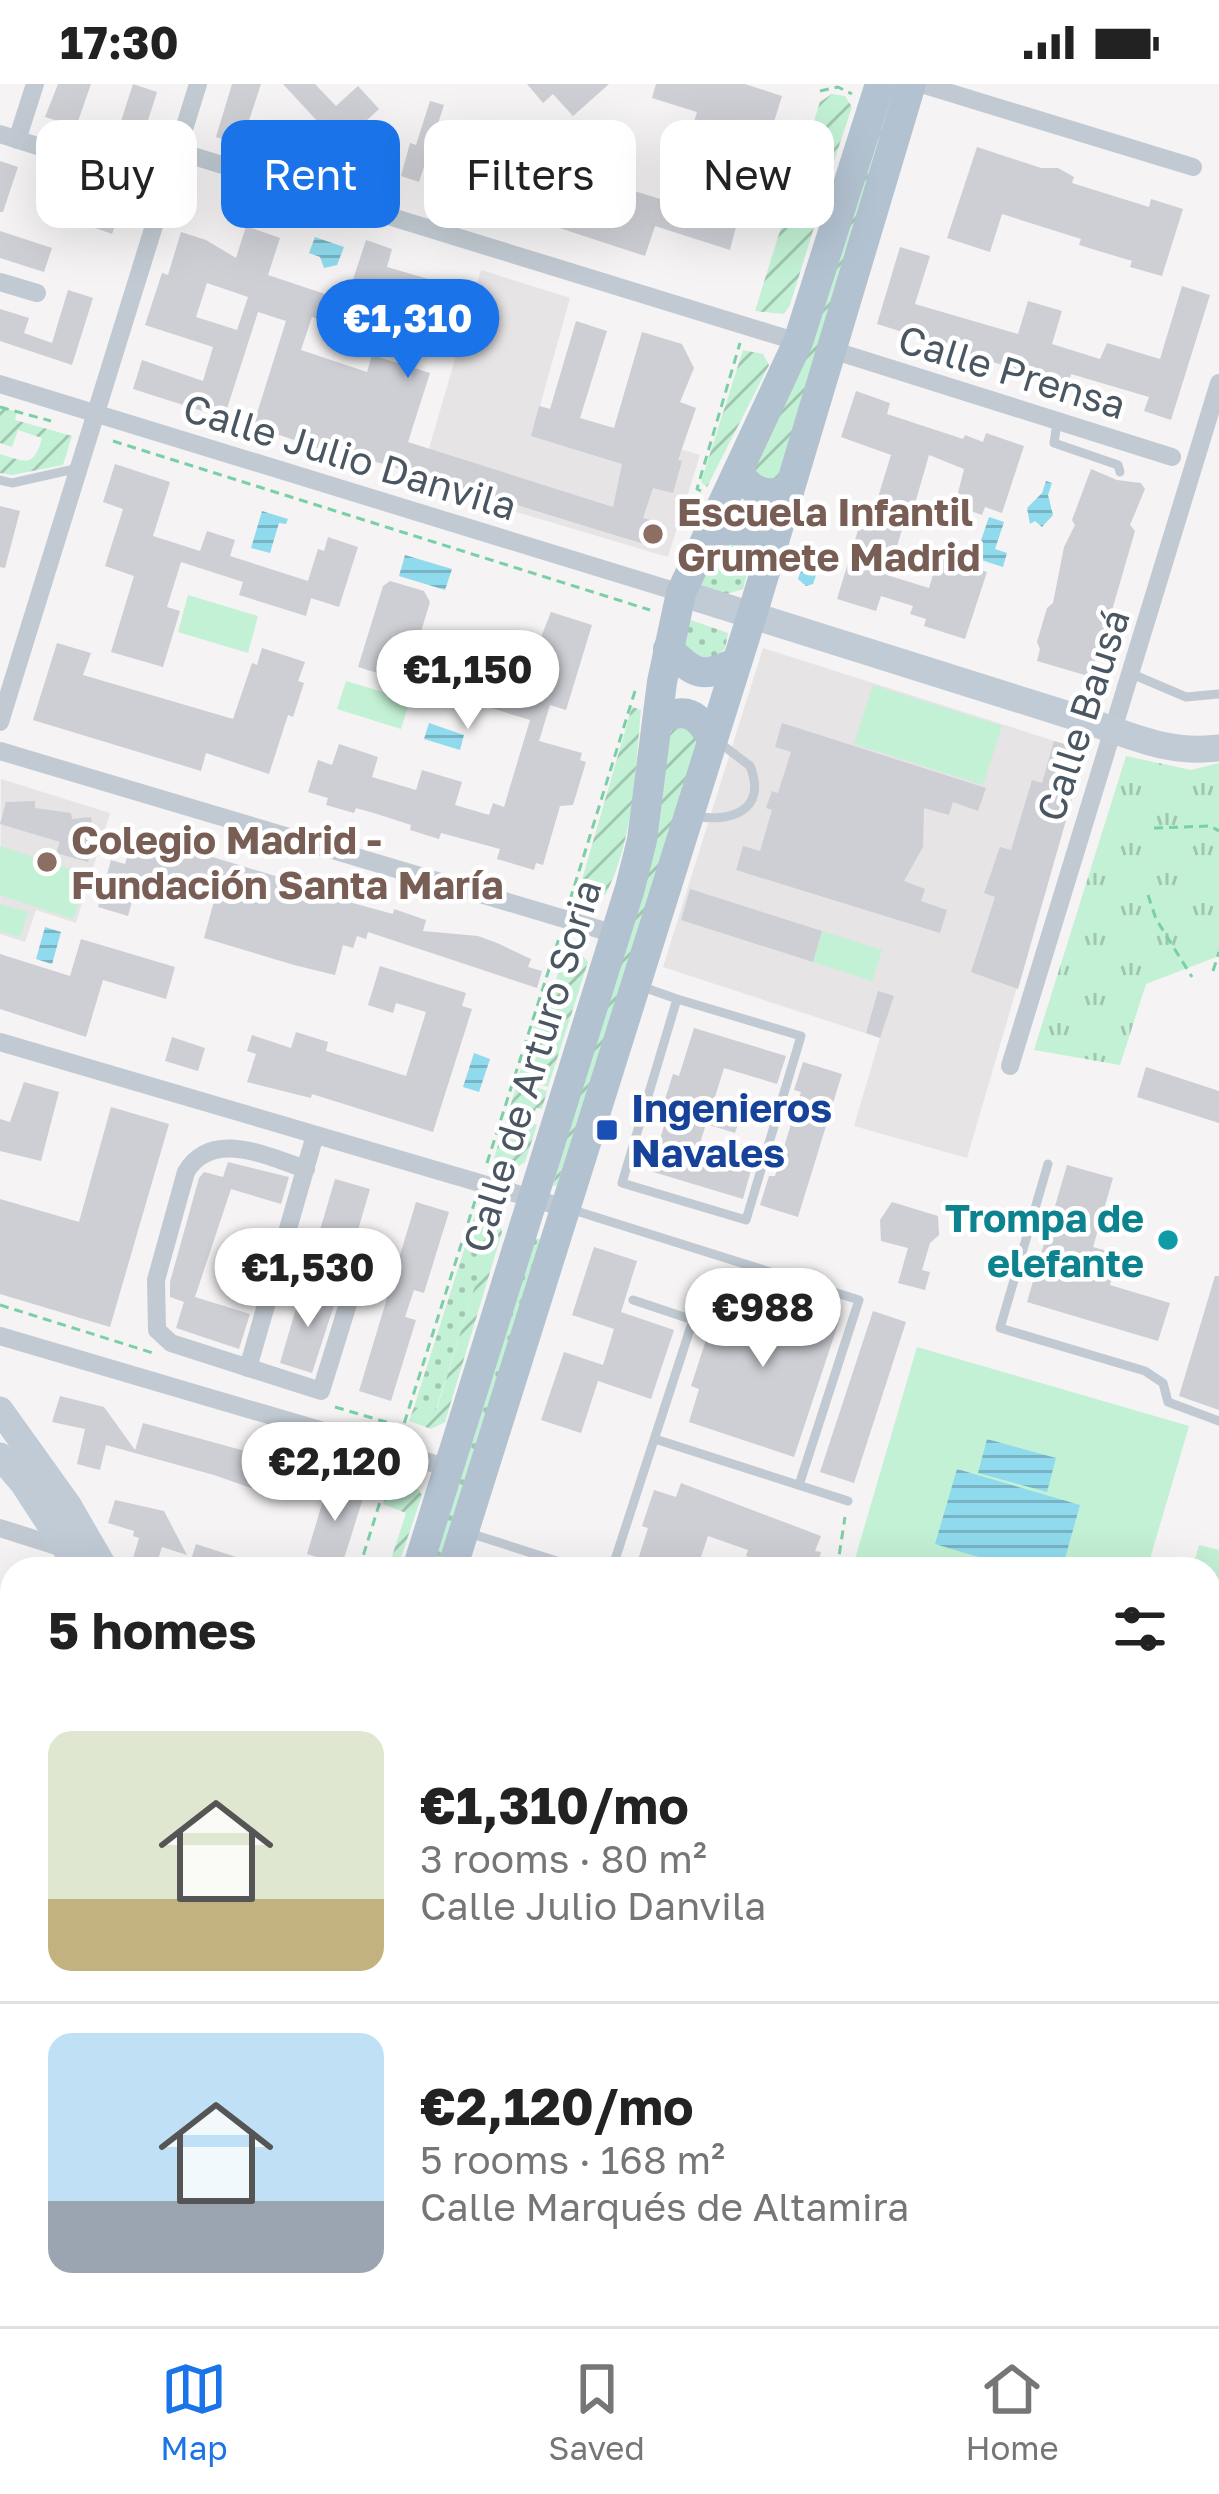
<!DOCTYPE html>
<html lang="en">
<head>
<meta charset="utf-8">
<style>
  :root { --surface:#fff; --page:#f6f6f6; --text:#222; --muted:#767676; --line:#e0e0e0; --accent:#1a73e8 }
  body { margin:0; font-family:"Golos Text",sans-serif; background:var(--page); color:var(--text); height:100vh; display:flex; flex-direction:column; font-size:45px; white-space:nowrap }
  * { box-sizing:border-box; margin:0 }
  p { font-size:39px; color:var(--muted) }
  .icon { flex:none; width:66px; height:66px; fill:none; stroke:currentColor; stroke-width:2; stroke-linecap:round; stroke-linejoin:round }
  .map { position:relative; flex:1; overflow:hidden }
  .panel { position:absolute; left:0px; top:1473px; width:1221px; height:771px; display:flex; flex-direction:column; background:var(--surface); border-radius:36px 36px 0 0; box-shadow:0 12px 48px #0002 }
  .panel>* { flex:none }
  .banner { position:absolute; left:36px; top:36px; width:1149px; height:108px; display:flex; gap:24px }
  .price { position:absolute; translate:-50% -102px; padding:0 27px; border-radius:42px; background:#fff; color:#222; font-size:39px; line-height:78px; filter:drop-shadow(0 3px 6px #0008) }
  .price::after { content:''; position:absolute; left:50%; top:72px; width:36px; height:27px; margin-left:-18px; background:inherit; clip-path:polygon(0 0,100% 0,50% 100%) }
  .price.on { background:var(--accent); color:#fff }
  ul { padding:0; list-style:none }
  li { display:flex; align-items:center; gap:36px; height:300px; padding:0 48px }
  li+li { border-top:3px solid var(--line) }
  li span { display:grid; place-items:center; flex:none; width:336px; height:240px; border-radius:24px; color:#555 }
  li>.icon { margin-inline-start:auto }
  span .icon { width:144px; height:144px; fill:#fffc; stroke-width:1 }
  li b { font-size:51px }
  h2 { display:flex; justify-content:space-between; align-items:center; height:144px; padding:0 48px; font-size:51px }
  .chip { padding:0 42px; border-radius:24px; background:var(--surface); box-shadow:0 12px 48px #0002; font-size:42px; line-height:108px }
  .chip.on { background:var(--accent); color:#fff }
  .status { display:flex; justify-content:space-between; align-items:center; height:84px; padding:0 60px; background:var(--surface); direction:ltr }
  .status svg { height:33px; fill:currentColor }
  .tabs { display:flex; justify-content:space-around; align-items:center; height:168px; border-top:3px solid var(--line); background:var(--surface); font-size:33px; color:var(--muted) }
  .tabs a { display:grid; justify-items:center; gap:6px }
  .tabs .on { color:var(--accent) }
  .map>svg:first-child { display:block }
  .education { fill:#e6e4e5 }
  .grass { fill:url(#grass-dots) }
  .park { fill:url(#park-tufts) }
  .garden { fill:url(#garden-furrows) }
  .pitch { fill:#c3f1d5 }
  .water { fill:url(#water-rules) }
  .building { fill:#cdcfd5; fill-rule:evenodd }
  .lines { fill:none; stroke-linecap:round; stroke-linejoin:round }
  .path { stroke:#7ad0a6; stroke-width:3; stroke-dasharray:9 6; stroke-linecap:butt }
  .lane { stroke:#c1cad2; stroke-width:9 }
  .street { stroke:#c1cad2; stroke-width:18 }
  .secondary { stroke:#c1cbd6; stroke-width:27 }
  .primary { stroke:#b3c2d1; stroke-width:30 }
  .education-dot { fill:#8d6e63; stroke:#fff; stroke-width:4.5 }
  .transit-dot { fill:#1a4fb4; stroke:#fff; stroke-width:4.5 }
  .culture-dot { fill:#0f9aa8; stroke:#fff; stroke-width:4.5 }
  .labels { text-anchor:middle; stroke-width:9; stroke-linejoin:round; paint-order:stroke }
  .street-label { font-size:39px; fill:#4a5661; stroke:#fff }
  .education-label { font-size:39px; font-weight:bold; fill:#785e54; stroke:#fff; text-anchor:start }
  .transit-label { font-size:39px; font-weight:bold; fill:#164399; stroke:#fff; text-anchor:start }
  .culture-label { font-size:39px; font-weight:bold; fill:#0d838f; stroke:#fff; text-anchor:end }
</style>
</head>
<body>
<div class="status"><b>17:30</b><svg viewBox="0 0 49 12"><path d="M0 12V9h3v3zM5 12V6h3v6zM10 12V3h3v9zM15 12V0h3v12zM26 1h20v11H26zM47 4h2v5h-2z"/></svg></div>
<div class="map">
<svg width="1219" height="2242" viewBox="0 0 1219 2242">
  <defs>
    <pattern id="grass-dots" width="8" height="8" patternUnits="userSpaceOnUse" patternTransform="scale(3)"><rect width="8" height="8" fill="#c3f1d5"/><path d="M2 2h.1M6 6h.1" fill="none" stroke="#a0c6b0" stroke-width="1.8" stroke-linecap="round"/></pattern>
    <pattern id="park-tufts" width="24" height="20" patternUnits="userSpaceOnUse" patternTransform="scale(3)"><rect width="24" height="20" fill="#c3f1d5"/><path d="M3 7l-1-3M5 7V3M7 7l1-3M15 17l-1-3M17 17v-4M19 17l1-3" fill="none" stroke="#a0c6b0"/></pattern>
    <pattern id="garden-furrows" width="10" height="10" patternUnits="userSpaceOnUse" patternTransform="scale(3)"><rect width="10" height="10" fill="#c3f1d5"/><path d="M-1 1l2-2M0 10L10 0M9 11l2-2" fill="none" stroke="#a0c6b0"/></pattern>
    <pattern id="water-rules" width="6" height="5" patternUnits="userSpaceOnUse" patternTransform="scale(3)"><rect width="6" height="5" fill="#90daee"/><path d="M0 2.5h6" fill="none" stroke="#78b4c4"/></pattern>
  </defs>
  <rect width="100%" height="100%" fill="#f5f3f3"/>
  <g class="education">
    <path d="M481 186 570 214 540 322 700 371 668 473 419 399Z"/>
    <path d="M763 564 1086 667 967 1074 854 1042 880 954 663 883Z"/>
    <path d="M1 695 110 729 76 839 36 826 25 858 0 850Z"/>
  </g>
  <g class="grass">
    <path d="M727 452 752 470 743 505 717 513 699 508 712 467Z"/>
    <path d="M685 534 728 549 725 565 711 578 688 573 681 547Z"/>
    <path d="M470 1147 491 1152 435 1329 414 1323Z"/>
    <path d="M532 1153 542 1156 440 1485H428Z"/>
  </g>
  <g class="park">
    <path d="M1126 672 1191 686 1219 679V872L1146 900 1120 981 1034 966Z"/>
    <path d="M642 2232H766L763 2242H639Z"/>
  </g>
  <g class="garden">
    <path d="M889 0H901L778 396 762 403 753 382Z"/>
    <path d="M832 10 845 12 852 23 834 77 804 68 820 18Z"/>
    <path d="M803 73 833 82 790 221 784 230 755 227Z"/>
    <path d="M743 266 763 270 769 281 707 403 701 398Z"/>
    <path d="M0 323 17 328 15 336 72 352 63 381 12 391 0 389V370C25 378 34 384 42 354L18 346 12 363 0 359Z"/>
    <path d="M632 623 641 626C635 687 634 754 606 810L597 814 579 806Z"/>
    <path d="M675 640 700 650 557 1101 553 1102 668 654Z"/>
    <path d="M565 866 580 869 588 878 548 1003 518 993 535 939H543Z"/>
    <path d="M518 997 547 1007 542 1025 536 1024 531 1039 537 1041 525 1078 511 1087 492 1081Z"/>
    <path d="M476 1126 500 1133 502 1148 445 1338 431 1345 409 1337 414 1323 436 1328 490 1153 470 1147Z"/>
    <path d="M394 1393 414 1399 422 1411 397 1485H388L406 1429 383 1420Z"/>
    <path d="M12 2141V2189L0 2195V2147Z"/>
  </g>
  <g class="pitch">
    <path d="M188 511 258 532 248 569 178 548Z"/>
    <path d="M346 597 410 616 401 645 337 625Z"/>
    <path d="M873 601 1002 642 983 701 854 660Z"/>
    <path d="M0 762 88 791 73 835 0 811Z"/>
    <path d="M0 820 28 828 20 853 0 847Z"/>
    <path d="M822 847 882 866 872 897 813 878Z"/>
    <path d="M917 1263 1189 1342 1147 1485H852Z"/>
    <path d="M1199 1461 1219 1466V1493L1209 1527V1485H1192Z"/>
  </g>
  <g class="water">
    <path d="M315 153 344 163 337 181 324 184 320 173 309 169Z"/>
    <path d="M1046 397 1052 399 1048 411 1053 431 1042 443 1035 437 1030 440 1027 424 1042 409Z"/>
    <path d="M262 427 288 435 286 440 279 439 270 469 251 464Z"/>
    <path d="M989 433 1004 438 995 465 1007 469 1003 483 975 474Z"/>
    <path d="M808 464 824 468 813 500 806 502 798 495Z"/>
    <path d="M405 471 452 485 445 506 399 492Z"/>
    <path d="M429 639 464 651 460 666 424 655Z"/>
    <path d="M45 843 61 848 52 880 36 875Z"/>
    <path d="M474 969 490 975 479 1008 463 1003Z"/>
    <path d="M987 1355 1056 1374 1047 1408 978 1389Z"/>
    <path d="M957 1385 1080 1421 1062 1485H1019L935 1460Z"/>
  </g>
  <g class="building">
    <path d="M58 0H91L76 43 45 33Z"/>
    <path d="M133 0 157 8 137 71 113 62Z"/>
    <path d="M232 0H261L241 61 216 53Z"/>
    <path d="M283 0H315L336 22 358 2 379 25 316 83 295 60 319 39Z"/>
    <path d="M527 0H609L573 32 553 10 543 19Z"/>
    <path d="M656 0H745L782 12 764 70 756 67 730 166 655 142 645 172 504 126 521 72 670 118 697 28 652 14Z"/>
    <path d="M430 17 444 21 419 98 401 92 410 59 416 61Z"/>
    <path d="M977 63 1041 84H1058L1074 93 1072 99 1149 123 1151 115 1183 125 1162 192 1130 183 1132 177 1079 161 1081 155 1002 130 990 168 947 154Z"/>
    <path d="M0 77 18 83 3 128H0Z"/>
    <path d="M45 96 122 123 112 150 36 123Z"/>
    <path d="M246 142 280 154 268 191 346 217 366 156 392 165 387 183 442 199 426 257 368 240 365 250 312 233 301 266 367 288 372 271 430 289 408 358 613 423 622 380 531 352 539 322 550 325 576 237 607 247 580 334 614 344 642 248 682 260 694 284 680 318 696 324 678 376 682 377 673 409 653 404 643 434 664 440 657 464 419 391 416 401 396 394 400 385 336 366 335 370 253 342 286 237 258 228 224 334 133 305 142 276 203 297 213 263 145 241 162 189 168 191 181 148 206 156 236 174ZM207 199 248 213 237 246 196 233Z"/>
    <path d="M0 147 52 164 44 188 0 174Z"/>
    <path d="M900 163 930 172 915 220 1018 250 1028 217 1062 227 1052 260 1100 275 1107 259 1160 275 1182 202 1210 211 1171 336 1144 327 1149 313 1071 290 1068 301 960 268 957 271 927 260 928 256 877 240Z"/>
    <path d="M68 206 93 214 72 281 0 257V225L29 234 24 249 52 259Z"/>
    <path d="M856 307 890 319 887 330 963 355 965 351 983 358 986 349 1024 362 1002 429 985 423 982 431 955 421 964 385 929 371 914 423 909 421 898 459 890 492 929 504 940 467 967 475 965 481 987 488 965 555 924 542 926 535 910 530 913 522 881 512 876 527 837 515 866 420 875 423 891 371 841 353Z"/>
    <path d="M115 380 170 398 153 452 200 467 207 447 235 456 230 472 308 497 318 465 324 467 328 453 358 463 339 523 311 514 306 532 239 511 243 498 181 478 167 523 180 527 163 583 111 568 134 492 105 482 123 425 103 418Z"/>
    <path d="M1091 385 1117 396 1141 399 1145 405 1130 441 1135 447 1106 547 1100 549 1093 588 1088 592 1037 577 1040 565 1037 558 1047 524 1053 519 1064 463 1075 441 1072 436Z"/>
    <path d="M0 422 20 427 5 484 0 483Z"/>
    <path d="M390 497 424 507 430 518 420 551 528 586 551 528 592 541 566 626 550 621 539 657 582 669 580 676 586 678 573 721 560 722 543 781 536 779 534 786 497 775 500 765 441 749 439 755 410 746 411 741 377 730 356 724 354 729 326 721 328 714 308 708 318 676 332 681 339 660 378 673 372 693 416 706 422 686 462 698 455 721 489 731 493 719 504 723 530 636 358 583 383 502Z"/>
    <path d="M57 559 91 569 83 591 233 635 252 579 257 581 262 564 305 578 298 597 304 599 293 633 288 631 269 690 206 669 201 687 33 636Z"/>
    <path d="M782 639 986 704 978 727 953 718 949 731 924 724 923 763 904 797 925 805 921 817 947 826 940 849 736 786 743 762 760 767 772 726 766 724 772 707 778 709 791 668 775 663Z"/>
    <path d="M1054 657 1077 664 1064 712 1072 715 1018 905 971 888 995 813 984 809 1000 763 1011 766 1032 696 1042 699Z"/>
    <path d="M35 717V724L71 729 72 735 91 733 94 758 88 778 56 769 60 758 0 740 6 718Z"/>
    <path d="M134 749 318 805 316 809 393 830 394 825 426 836 423 847 478 852 497 859 531 875 528 883 542 887 537 904 368 848 366 855 357 852 353 864 343 861 335 891 294 881 204 854 214 817 138 796 128 832 98 823 111 776 125 780Z"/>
    <path d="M690 805 822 847 813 878 681 836Z"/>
    <path d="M81 855 175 883 166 915 103 896 86 953 0 925V870L70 892Z"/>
    <path d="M380 882 466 909 462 922 472 925 433 1048 312 1010 311 1014 247 998 256 970 247 967 252 951 291 964 296 948 328 958 326 967 406 992 426 928 396 919 393 929 368 921Z"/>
    <path d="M878 907 894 912 880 954 866 949Z"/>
    <path d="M694 944 786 972 777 1000 724 984 715 1013 744 1023 735 1049 706 1040 697 1069 751 1086 743 1115 650 1087 665 1039 658 1037 673 990 679 992Z"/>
    <path d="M172 953 205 964 198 987 165 977Z"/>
    <path d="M803 978 842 990 798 1133 760 1121 769 1092H775L801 1008 794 1006Z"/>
    <path d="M1146 983 1219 1007V1039L1137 1013Z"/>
    <path d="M24 998 59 1008 41 1077 0 1067V1035L10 1038Z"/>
    <path d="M111 1023 169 1040 110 1243 0 1210V1115L79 1138Z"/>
    <path d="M228 1078 289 1093 281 1120 231 1105 195 1213 250 1230 239 1265 176 1244 184 1218 170 1213V1198L199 1094 204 1088 223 1093Z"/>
    <path d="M1067 1081 1113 1094 1093 1163 1118 1170 1110 1201 1170 1219 1158 1257 1027 1218Z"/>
    <path d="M335 1095 370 1105 348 1180 313 1170Z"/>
    <path d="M416 1118 449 1128 424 1209 414 1206 405 1233 416 1236 391 1317 359 1307Z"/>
    <path d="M892 1118 938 1132 939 1151 930 1159 922 1186 930 1188 925 1206 898 1199 908 1164 881 1157 880 1136Z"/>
    <path d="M594 1163 637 1177 621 1228 674 1246 651 1315 598 1297 581 1349 541 1336 564 1268 603 1281 614 1245 572 1231Z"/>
    <path d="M1215 1192H1219V1326L1179 1312Z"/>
    <path d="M734 1199 840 1234 794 1373 689 1338 699 1305 691 1302 706 1256 714 1258Z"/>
    <path d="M302 1204 336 1215 312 1289 280 1279Z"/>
    <path d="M873 1227 906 1238 854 1399 820 1388Z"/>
    <path d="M60 1312 104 1323 135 1366 143 1339 293 1380 282 1415 214 1391 106 1361 100 1386 77 1380 85 1345 52 1338Z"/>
    <path d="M681 1399 821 1452 815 1467 821 1468 816 1485H783L746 1472 748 1466 708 1452 697 1485H635L648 1444 642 1442 654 1406 676 1413Z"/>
    <path d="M328 1400 364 1411 342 1481 307 1470Z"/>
    <path d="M115 1416 164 1427 187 1471 162 1463 155 1485 131 1481 139 1454 133 1452 134 1447 108 1439Z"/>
    <path d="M196 1460 264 1482V1485H188Z"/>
  </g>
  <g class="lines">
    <g class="path">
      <path d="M820 7 838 3 852 10"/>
      <path d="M0 323 51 337"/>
      <path d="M113 357 650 526"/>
      <path d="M701 407 697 405 740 259"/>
      <path d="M1154 744 1210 742 1219 747"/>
      <path d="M1148 811 1156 835 1192 893"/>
      <path d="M570 816 635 607"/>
      <path d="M1213 887 1219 868"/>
      <path d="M487 1079 559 854"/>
      <path d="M0 1221 153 1269"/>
      <path d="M335 1323 403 1343 475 1117"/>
      <path d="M359 1485 389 1389"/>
      <path d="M837 1485 845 1433"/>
      <path d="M0 1779 12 1785"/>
      <path d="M0 1803 12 1797"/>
      <path d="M0 1942 12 1951"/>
      <path d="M474 2232 479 2242"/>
      <path d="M1056 2232 1090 2242"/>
      <path d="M1189 2232 1209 2236 1219 2232"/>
    </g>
    <g class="lane">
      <path d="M1057 339 1054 359 1118 381 1120 388"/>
      <path d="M0 396 12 399 79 384"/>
      <path d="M1132 590 1186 613 1219 610"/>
      <path d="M693 732C730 739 768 727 750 682L720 659"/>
      <path d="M640 902 677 915 622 1099 746 1136 801 952 677 915"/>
      <path d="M1048 1080 1000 1244 1145 1287 1163 1299 1168 1318 1219 1337"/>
      <path d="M570 1125 859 1216 799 1401"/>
      <path d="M655 1355 848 1417"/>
      <path d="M469 1449 582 1485"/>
      <path d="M612 1485 693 1236 633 1216"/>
      <path d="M1219 1792 1216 1803 1219 1811"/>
    </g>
    <g class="street">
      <path d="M921 0 1193 83"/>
      <path d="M0 50 166 103"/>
      <path d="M17 56 35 0"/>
      <path d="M177 67 798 258"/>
      <path d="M0 198 37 209"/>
      <path d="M832 266 1172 373"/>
      <path d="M0 300 681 509"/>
      <path d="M0 638 198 0"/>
      <path d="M0 667 615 850"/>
      <path d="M0 958 565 1124"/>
      <path d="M1010 982 1219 299"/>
      <path d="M306 1085C268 1073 212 1044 186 1088L156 1196 157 1246 171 1259 321 1307 352 1207"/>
      <path d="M0 1252 449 1384"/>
      <path d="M248 1284 315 1051"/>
      <path d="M0 1444 69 1466"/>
      <path d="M0 1563 12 1567"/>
      <path d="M0 1632 12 1597"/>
      <path d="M0 2042 12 2036"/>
      <path d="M1209 2043 1219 2046"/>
      <path d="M0 2134 12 2129"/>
      <path d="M71 2232 99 2242"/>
      <path d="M232 2232 236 2242"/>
      <path d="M1129 2232 1164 2242"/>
      <path d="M0 2237 12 2214"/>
      <path d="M792 2242 796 2232"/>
    </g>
    <g class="secondary">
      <path d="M681 509 1088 637C1132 653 1171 670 1219 664"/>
      <path d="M0 1326 68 1421 105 1485"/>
      <path d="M0 1372 23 1399 79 1485"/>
      <path d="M439 2232 444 2242"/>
      <path d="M509 2232 515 2242"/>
    </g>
    <g class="primary">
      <path d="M738 388C752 409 766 413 789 406"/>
      <path d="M708 449C736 441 750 447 771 467"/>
      <path d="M668 565C696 591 701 595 737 578"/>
      <path d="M658 636C687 623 696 629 712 654"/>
      <path d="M417 1485 630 804 642 756 662 598 681 509 798 258 880 0"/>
      <path d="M452 1485 752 531 911 0"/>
      <path d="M149 2242 152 2232"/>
      <path d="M203 2242 207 2232"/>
    </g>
  </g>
  <g class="education-dot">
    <circle cx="653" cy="450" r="12"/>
    <circle cx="47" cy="778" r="12"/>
  </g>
  <rect class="transit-dot" x="595" y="1034" width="24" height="24" rx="6"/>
  <circle class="culture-dot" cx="1168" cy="1156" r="12"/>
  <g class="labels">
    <g class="street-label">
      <text transform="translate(1012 288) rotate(17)" y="14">Calle Prensa</text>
      <text transform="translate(350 373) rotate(17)" y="14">Calle Julio Danvila</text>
      <text transform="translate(1083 631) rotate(-72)" y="14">Calle Bausá</text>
      <text transform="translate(532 982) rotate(-73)" y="14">Calle de Arturo Soria</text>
    </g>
    <g class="education-label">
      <text x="677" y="442">Escuela Infantil<tspan x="677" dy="45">Grumete Madrid</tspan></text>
      <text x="71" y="770">Colegio Madrid -<tspan x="71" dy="45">Fundación Santa María</tspan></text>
    </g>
    <g class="transit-label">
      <text x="631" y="1038">Ingenieros<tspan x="631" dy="45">Navales</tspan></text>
    </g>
    <g class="culture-label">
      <text x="1144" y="1148">Trompa de<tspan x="1144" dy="45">elefante</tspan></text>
    </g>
  </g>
</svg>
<b class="price on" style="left:408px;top:297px">€1,310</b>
<b class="price" style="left:468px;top:648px">€1,150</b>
<b class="price" style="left:308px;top:1246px">€1,530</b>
<b class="price" style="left:763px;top:1286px">€988</b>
<b class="price" style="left:335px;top:1440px">€2,120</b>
<div class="banner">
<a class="chip">Buy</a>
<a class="chip on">Rent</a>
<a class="chip">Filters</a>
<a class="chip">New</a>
</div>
<section class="panel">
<h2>5 homes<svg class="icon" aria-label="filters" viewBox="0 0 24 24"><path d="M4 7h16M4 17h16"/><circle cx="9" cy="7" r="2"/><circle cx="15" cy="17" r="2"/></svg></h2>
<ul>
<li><span style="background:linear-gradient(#dfe7d0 70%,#c2b280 0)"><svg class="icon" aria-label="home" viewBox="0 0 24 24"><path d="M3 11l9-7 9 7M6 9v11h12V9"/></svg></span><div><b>€1,310/mo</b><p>3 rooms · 80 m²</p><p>Calle Julio Danvila</p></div></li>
<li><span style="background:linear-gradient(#bfe0f5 70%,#9aa5b1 0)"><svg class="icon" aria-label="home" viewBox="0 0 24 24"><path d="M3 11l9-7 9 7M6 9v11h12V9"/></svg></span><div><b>€2,120/mo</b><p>5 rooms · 168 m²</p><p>Calle Marqués de Altamira</p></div></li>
</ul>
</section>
</div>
<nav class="tabs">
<a class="on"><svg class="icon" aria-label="map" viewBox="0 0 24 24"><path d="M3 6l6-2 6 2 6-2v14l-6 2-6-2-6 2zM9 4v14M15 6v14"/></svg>Map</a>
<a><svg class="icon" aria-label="saved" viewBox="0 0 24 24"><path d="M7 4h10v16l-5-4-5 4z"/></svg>Saved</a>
<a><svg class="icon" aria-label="home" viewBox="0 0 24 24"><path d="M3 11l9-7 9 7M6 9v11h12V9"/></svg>Home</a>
</nav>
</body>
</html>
